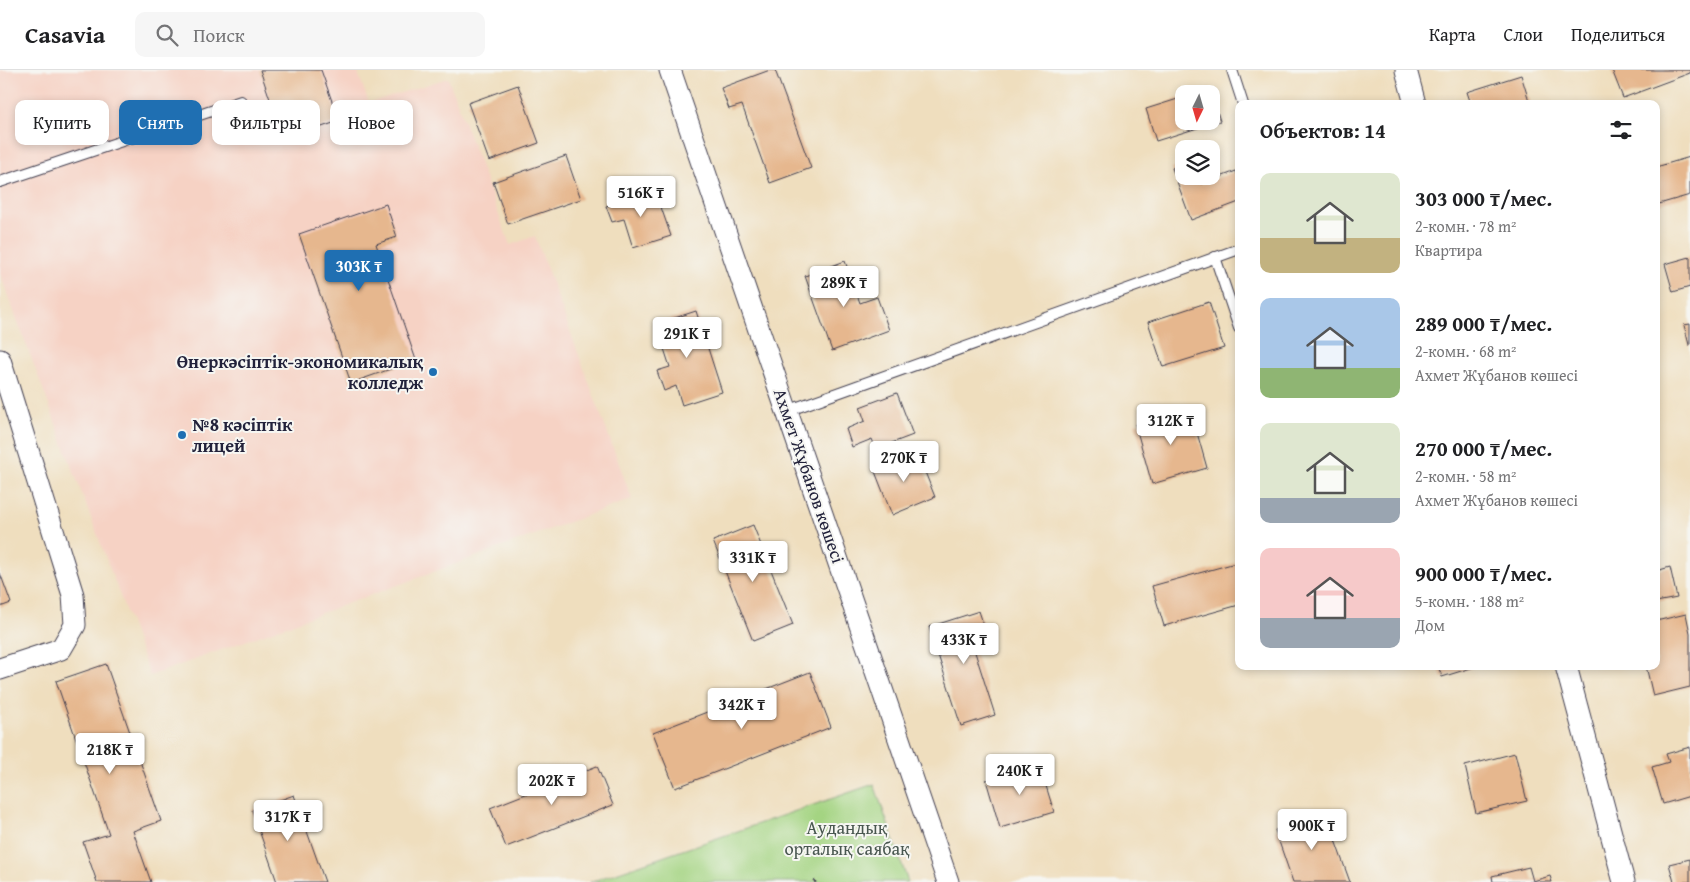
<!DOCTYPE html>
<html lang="ru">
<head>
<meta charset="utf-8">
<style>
  :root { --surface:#fff; --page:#f6f6f6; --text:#202124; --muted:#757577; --line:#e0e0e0; --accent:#1f6fb2 }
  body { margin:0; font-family:"Gentium Book Plus",serif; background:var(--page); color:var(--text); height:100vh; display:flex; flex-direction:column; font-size:19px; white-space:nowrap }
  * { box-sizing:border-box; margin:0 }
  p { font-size:16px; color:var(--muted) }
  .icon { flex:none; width:28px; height:28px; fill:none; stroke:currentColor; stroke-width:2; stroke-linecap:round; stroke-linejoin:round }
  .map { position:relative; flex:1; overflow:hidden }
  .details { position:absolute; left:1235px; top:30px; width:425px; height:570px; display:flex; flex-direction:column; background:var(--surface); border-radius:10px; box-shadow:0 2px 8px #0003 }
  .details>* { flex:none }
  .hud { position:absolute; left:15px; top:30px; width:475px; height:45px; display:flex; gap:10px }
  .needle { width:32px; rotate:185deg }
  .buttons { position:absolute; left:1175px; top:15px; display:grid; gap:10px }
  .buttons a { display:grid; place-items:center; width:45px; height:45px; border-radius:10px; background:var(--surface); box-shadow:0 2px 8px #0003; font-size:25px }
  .price { position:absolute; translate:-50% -42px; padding:0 11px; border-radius:5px; background:#fff; color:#222; font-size:16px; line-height:32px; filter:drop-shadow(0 1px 2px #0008) }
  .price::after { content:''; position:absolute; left:50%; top:30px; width:15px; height:11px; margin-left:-8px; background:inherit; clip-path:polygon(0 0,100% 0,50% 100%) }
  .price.active { background:var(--accent); color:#fff }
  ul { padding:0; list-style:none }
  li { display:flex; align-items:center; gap:15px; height:125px; padding:0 25px }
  li span { display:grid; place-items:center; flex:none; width:140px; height:100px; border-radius:10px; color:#555 }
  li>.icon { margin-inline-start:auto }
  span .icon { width:60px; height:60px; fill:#fffc; stroke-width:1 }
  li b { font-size:21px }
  h2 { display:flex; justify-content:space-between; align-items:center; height:60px; padding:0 25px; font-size:21px }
  .tag { padding:0 18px; border-radius:10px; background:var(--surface); box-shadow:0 2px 8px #0003; font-size:18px; line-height:45px }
  .tag.active { background:var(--accent); color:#fff }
  header { display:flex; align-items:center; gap:30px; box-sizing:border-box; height:70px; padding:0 25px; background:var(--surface); border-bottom:1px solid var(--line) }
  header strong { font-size:24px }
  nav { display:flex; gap:28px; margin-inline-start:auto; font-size:18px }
  .search { width:350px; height:45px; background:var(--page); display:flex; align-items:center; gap:12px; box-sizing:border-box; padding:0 18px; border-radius:10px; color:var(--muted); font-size:19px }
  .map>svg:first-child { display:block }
  .built { fill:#f6d2c4 }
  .green { fill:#a4d482; stroke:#637b5e }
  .building { fill:#e6b78e }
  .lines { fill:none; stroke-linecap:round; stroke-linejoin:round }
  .service-casing { stroke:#413e4f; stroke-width:12 }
  .minor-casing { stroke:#413e4f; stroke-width:23 }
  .path { stroke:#413e4f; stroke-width:3; stroke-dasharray:4 4; stroke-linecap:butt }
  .service { stroke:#fff; stroke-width:10 }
  .minor { stroke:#fff; stroke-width:21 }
  .poi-dot { fill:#1f6fb2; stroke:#f6f6f2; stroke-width:2 }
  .labels { text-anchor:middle; stroke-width:4; stroke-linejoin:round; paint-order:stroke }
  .poi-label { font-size:18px; font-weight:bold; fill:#22223b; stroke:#f6f6f2; text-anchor:end }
  .street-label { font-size:18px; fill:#22223b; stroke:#f6f6f2 }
  .park-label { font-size:18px; fill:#495750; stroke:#f6f6f2 }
</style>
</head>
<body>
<header>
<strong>Casavia</strong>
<div class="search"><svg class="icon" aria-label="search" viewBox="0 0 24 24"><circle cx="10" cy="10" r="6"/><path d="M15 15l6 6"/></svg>Поиск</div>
<nav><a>Карта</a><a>Слои</a><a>Поделиться</a></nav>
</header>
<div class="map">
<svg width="1690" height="812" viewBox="0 0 1690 812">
  <rect width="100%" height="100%" fill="#f6f6f2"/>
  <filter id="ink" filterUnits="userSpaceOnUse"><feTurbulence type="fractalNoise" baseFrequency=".02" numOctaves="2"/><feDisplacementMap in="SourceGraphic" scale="10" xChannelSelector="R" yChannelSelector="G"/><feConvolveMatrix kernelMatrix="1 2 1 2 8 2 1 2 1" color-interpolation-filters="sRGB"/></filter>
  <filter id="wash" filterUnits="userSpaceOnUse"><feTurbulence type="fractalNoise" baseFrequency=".0096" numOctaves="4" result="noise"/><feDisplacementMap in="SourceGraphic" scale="20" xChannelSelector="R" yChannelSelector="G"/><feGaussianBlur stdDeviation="1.12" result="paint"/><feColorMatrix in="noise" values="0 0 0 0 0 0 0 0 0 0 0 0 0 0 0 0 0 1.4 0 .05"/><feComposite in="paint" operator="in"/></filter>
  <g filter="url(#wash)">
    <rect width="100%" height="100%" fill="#efdebe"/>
    <path class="built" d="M0 0H357L369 33 448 8 510 175 535 166 632 429 150 606 0 204Z"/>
    <path class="green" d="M874 714 908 812H590Z"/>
    <g id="blocks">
      <g class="building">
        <path d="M260 0H321L339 51 284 70Z"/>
        <path d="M770 0H775L811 98 770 113 742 35 729 39 721 18Z"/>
        <path d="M1612 0H1690V3L1623 28Z"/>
        <path d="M1521 5 1530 34H1471L1467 22Z"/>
        <path d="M518 15 539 73 489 91 468 33Z"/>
        <path d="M1210 18 1211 24H1195V23Z"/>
        <path d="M1212 25 1220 51 1156 71 1146 39 1184 27V51H1211Z"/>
        <path d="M566 86 581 129 508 154 493 112Z"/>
        <path d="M1690 87V125L1659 134 1656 123V97Z"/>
        <path d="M1184 94V106H1199L1202 114 1236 101 1239 109V132L1191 150 1172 98Z"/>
        <path d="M655 120 671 166 633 178 624 149 612 152 606 136Z"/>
        <path d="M386 134 397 167 376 174 416 290 351 313 299 164Z"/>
        <path d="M1690 187V217L1673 222 1665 194Z"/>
        <path d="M845 191 860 233 877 227 889 260 832 281 805 206Z"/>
        <path d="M1209 232 1224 278 1163 297 1148 252Z"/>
        <path d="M696 241 722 322 682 335 676 316 664 321 657 301 670 297 656 254Z"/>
        <path d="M1690 254V275H1689L1684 255Z"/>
        <path d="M897 323 913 365 876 379 872 369 852 377 846 359 865 351 860 337Z"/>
        <path d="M1190 338 1207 398 1152 414 1135 354Z"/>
        <path d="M917 382 935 427 892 445 874 399Z"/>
        <path d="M753 455 793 555 753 571 713 471Z"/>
        <path d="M1239 492V535L1164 556 1152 516Z"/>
        <path d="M1670 497 1677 528 1656 532V501Z"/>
        <path d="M0 503 11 533 0 537Z"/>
        <path d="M979 541 990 574 974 579 995 645 961 656 929 557Z"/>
        <path d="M1686 544 1690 563V617L1653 626 1646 596H1656V551Z"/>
        <path d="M106 594 161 751 133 761 151 812H97L83 772 109 764 56 611Z"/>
        <path d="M1438 596H1474V597L1442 607Z"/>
        <path d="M810 602 831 657 675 718 653 663Z"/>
        <path d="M1690 677V726L1663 734 1652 697 1669 692 1666 684Z"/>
        <path d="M1515 683 1527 731 1476 743 1465 696Z"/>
        <path d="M1039 693 1054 742 1000 758 986 710Z"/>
        <path d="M597 696 613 735 506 777 490 738Z"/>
        <path d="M294 725 325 812H277L252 740Z"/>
        <path d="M1325 742 1350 812H1293L1275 760Z"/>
        <path d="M1690 789V812H1674L1669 794Z"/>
        <path d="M1529 797 1533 811 1550 806 1552 812H1493L1492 806Z"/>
      </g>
    </g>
  </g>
  <g filter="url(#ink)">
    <use href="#blocks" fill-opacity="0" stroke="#413e4f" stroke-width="1"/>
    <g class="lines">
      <defs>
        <g id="service">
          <path d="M1232 0 1243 34"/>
          <path d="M0 112 241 31"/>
          <path d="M1215 187 1239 258"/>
          <path d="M787 341 1239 179"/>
        </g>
        <g id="minor">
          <path d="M670 0 948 812"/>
          <path d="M1406 0 1415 34"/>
          <path d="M0 290 73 525 75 555 61 579 0 599"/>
          <path d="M1566 596 1624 812"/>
        </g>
      </defs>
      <use href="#service" class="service-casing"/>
      <use href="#minor" class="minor-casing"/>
      <path class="path" d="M814 812 816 811"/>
      <use href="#service" class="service"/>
      <use href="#minor" class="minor"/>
    </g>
  </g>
  <g class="poi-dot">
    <circle cx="433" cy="302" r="5"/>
    <circle cx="182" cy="365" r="5"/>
  </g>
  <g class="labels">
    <g class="poi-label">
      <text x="423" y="298">Өнеркәсіптік-экономикалық<tspan x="423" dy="21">колледж</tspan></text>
      <text x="192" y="361" text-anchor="start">№8 кәсіптік<tspan x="192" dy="21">лицей</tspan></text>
    </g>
    <g class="street-label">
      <text transform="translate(809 406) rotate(71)" y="6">Ахмет Жұбанов көшесі</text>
    </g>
    <g class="park-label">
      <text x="847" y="764">Аудандық<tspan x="847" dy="21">орталық саябақ</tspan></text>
    </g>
  </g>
</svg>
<div class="buttons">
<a><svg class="needle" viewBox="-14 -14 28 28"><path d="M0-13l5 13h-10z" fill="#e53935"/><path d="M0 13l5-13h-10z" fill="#757577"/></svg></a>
<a><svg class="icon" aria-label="layers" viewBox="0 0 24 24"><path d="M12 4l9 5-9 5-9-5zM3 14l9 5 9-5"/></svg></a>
</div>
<b class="price" style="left:641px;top:148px">516K ₸</b>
<b class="price active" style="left:359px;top:222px">303K ₸</b>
<b class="price" style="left:844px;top:238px">289K ₸</b>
<b class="price" style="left:687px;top:289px">291K ₸</b>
<b class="price" style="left:1171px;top:376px">312K ₸</b>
<b class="price" style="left:904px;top:413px">270K ₸</b>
<b class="price" style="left:753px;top:513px">331K ₸</b>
<b class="price" style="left:964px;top:595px">433K ₸</b>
<b class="price" style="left:742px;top:660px">342K ₸</b>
<b class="price" style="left:110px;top:705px">218K ₸</b>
<b class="price" style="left:1020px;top:726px">240K ₸</b>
<b class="price" style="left:552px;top:736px">202K ₸</b>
<b class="price" style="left:288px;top:772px">317K ₸</b>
<b class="price" style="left:1312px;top:781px">900K ₸</b>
<div class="hud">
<a class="tag">Купить</a>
<a class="tag active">Снять</a>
<a class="tag">Фильтры</a>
<a class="tag">Новое</a>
</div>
<section class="details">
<h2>Объектов: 14<svg class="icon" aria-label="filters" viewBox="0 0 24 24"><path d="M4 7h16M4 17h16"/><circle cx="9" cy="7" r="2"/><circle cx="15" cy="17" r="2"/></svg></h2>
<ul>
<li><span style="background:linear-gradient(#dfe7d0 65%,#c2b280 0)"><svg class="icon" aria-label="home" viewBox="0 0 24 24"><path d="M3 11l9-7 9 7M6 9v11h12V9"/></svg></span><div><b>303 000 ₸/мес.</b><p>2-комн. · 78 m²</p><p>Квартира</p></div></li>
<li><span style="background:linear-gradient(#a9c7e8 70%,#8fb573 0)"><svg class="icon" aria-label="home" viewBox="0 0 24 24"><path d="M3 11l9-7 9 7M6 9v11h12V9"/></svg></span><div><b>289 000 ₸/мес.</b><p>2-комн. · 68 m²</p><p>Ахмет Жұбанов көшесі</p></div></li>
<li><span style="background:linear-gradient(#dfe7d0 75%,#9aa5b1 0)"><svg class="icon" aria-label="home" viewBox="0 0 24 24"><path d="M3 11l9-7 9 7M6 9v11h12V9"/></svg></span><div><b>270 000 ₸/мес.</b><p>2-комн. · 58 m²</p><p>Ахмет Жұбанов көшесі</p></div></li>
<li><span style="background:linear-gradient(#f6c9c9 70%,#9aa5b1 0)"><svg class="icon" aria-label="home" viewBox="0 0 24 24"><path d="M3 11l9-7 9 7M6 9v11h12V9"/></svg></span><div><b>900 000 ₸/мес.</b><p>5-комн. · 188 m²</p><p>Дом</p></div></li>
</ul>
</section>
</div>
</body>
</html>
